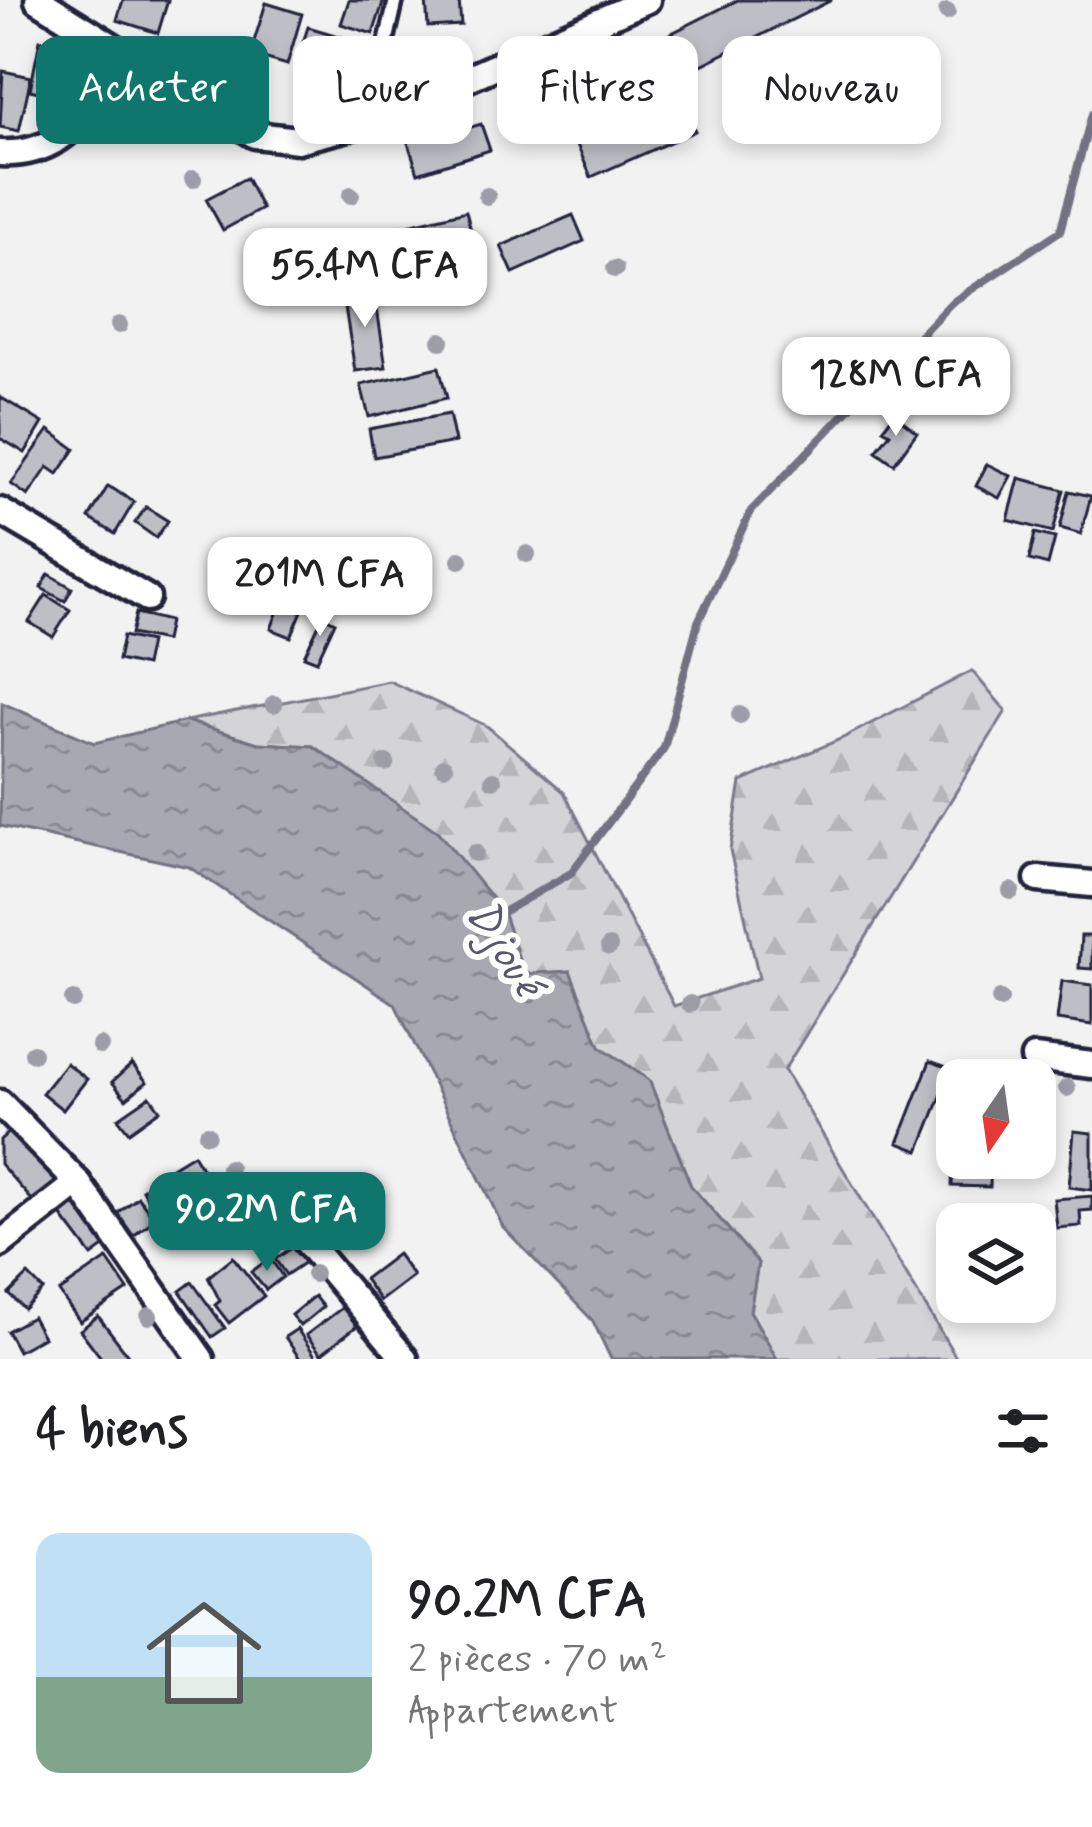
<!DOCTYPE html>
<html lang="fr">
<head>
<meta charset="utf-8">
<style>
  :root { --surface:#fff; --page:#f2f2f2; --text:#202124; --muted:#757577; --accent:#0f766e }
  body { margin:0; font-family:Mynerve,sans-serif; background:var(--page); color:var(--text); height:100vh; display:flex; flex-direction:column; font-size:45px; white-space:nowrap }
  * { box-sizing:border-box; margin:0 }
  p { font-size:39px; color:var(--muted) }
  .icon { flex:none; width:66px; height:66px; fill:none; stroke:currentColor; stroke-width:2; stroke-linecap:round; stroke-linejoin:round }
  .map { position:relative; height:1359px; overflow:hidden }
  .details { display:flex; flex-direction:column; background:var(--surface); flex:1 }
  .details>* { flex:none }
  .top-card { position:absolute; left:36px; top:36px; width:1020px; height:108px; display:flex; gap:24px }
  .needle { width:78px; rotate:193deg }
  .controls { position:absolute; left:936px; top:1059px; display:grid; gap:24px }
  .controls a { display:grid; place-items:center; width:120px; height:120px; border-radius:24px; background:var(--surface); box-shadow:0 6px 18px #0003; font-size:60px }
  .price { position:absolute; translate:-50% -102px; padding:0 27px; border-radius:24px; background:#fff; color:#222; font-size:39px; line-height:78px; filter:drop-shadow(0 3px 6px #0008) }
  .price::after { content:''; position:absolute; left:50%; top:72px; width:36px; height:27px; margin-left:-18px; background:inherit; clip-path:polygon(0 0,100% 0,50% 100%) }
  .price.on { background:var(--accent); color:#fff }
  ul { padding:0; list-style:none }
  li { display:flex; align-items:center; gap:36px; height:300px; padding:0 36px }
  li span { display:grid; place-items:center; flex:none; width:336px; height:240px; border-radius:24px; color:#555 }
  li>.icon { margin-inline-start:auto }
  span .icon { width:144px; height:144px; fill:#fffc; stroke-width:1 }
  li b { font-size:51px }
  h2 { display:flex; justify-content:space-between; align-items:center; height:144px; padding:0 36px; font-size:51px }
  .chip { padding:0 42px; border-radius:24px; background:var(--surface); box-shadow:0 6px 18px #0003; font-size:42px; line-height:108px }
  .chip.on { background:var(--accent); color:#fff }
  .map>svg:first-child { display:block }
  .forest { fill:url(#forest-firs); stroke:#7a7a8a; stroke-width:3 }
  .water { fill:url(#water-ripples); stroke:#727282; stroke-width:3 }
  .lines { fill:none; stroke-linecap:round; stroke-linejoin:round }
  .stream { stroke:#727282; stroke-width:8 }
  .building { fill:#bebec6; stroke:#22223b; stroke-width:3 }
  .lane-casing { stroke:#22223b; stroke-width:21 }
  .street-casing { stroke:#22223b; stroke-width:33 }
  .lane { stroke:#fff; stroke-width:12 }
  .street { stroke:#fff; stroke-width:24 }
  .tree { fill:#9d9da8 }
  .labels { text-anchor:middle; stroke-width:12; stroke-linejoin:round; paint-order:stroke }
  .water-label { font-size:45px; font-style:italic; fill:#58586b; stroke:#fff }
</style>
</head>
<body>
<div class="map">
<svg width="1092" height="1359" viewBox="0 0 1092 1359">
  <defs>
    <pattern id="forest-firs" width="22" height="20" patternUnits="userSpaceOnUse" patternTransform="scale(3)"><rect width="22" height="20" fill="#d3d3d8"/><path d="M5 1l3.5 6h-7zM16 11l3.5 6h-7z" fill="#b5b5ba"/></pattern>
    <pattern id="water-ripples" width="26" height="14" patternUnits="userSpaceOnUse" patternTransform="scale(3)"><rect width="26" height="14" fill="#a8a8b2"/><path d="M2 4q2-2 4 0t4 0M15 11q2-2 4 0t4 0" fill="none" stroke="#888892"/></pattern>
  </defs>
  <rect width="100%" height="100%" fill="#f2f2f3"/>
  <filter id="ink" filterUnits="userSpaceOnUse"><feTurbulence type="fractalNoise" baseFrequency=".00833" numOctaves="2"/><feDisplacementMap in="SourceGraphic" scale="24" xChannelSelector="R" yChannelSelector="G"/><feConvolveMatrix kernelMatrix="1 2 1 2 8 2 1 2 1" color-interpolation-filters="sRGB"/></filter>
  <g filter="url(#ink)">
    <path class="forest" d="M972 671 1006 711 784 1070 957 1359H777L750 1311 758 1263 691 1186 649 1080 600 1047 570 971 524 974 503 912 313 746 258 743 186 721 389 681 487 726 564 792 674 1006 759 978 730 850 741 782 843 738Z"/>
    <path class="water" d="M2 703 94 743 186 721 258 743 313 746 438 832 503 912 524 974 570 971 600 1046 649 1080 691 1186 758 1263 750 1311 777 1359H611L593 1321 503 1227 395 1004 189 867 0 826Z"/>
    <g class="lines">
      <path class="stream" d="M503 912 571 873 664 748 698 622 751 511 951 303 1060 231 1092 114"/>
    </g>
    <g class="building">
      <path d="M123 0H168L158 33 117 20Z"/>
      <path d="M349 0H384L373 34 341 24Z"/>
      <path d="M426 0H459L461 25 428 27Z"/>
      <path d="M738 0H832L655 88 636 51Z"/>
      <path d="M266 3 302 14 287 65 250 54Z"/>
      <path d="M308 27 349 39 339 73 297 61Z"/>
      <path d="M40 40 53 42 43 93 30 90Z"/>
      <path d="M633 60 643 83 568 116 566 112 550 119 542 100Z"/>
      <path d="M3 71 31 77 19 131 0 127Z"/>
      <path d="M676 87 695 131 591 177 572 133Z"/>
      <path d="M437 121 442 136 481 124 490 150 418 173 404 131Z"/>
      <path d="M246 178 262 209 223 230 206 199Z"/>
      <path d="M466 211 478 259 415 273 404 226Z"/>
      <path d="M573 215 584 241 513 273 501 246Z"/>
      <path d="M374 289 386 367 355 371 343 294Z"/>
      <path d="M439 367 447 398 369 417 361 385Z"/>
      <path d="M0 397 43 423 25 453 0 438Z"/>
      <path d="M449 414 455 442 374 457 369 429Z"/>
      <path d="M894 414 917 432 894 464 876 451 890 433 883 429Z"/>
      <path d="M49 430 75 449 58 474 48 467 28 496 11 484Z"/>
      <path d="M987 464 1011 476 999 498 976 486Z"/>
      <path d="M1019 478 1064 490 1053 532 1008 520Z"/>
      <path d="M108 486 134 502 115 534 89 518Z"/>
      <path d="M1069 491 1091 496 1081 534 1060 528Z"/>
      <path d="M146 507 168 521 156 538 135 523Z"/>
      <path d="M1035 533 1055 538 1048 565 1029 560Z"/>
      <path d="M49 574 72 588 65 601 41 588Z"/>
      <path d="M46 595 70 610 53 637 29 622Z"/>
      <path d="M281 603 302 611 291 637 271 629Z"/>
      <path d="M136 613 169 621 165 641 131 634Z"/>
      <path d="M323 616 335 622 317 661 304 656Z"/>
      <path d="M123 636 150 642 145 666 118 660Z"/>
      <path d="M1081 936H1092V969L1079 968Z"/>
      <path d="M1062 981 1092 985V1025L1057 1020Z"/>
      <path d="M930 1061 952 1069 919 1151 898 1143Z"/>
      <path d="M66 1063 87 1079 63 1110 42 1093Z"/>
      <path d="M132 1064 147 1082 126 1099 112 1082Z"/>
      <path d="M150 1096 160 1110 129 1132 118 1118Z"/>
      <path d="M13 1128 64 1186 39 1208 0 1164V1140Z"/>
      <path d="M1074 1131 1092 1133V1190L1069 1187Z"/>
      <path d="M193 1154 205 1174 177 1191 165 1171Z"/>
      <path d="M953 1158 991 1159 990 1187 952 1186Z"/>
      <path d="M161 1178 175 1200 156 1212 142 1190Z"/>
      <path d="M1092 1196V1210L1080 1211 1081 1226 1057 1228 1054 1199Z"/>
      <path d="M138 1197 155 1219 131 1238 114 1216Z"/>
      <path d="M75 1204 107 1245 92 1256 61 1215Z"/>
      <path d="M298 1244 308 1260 286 1275 275 1259Z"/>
      <path d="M397 1254 413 1276 380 1301 364 1279Z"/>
      <path d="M233 1257 264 1296 229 1323 215 1305 220 1301 208 1277Z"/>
      <path d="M270 1258 283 1277 266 1290 251 1272Z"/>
      <path d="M107 1259 128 1290 80 1322 59 1292Z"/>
      <path d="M28 1275 43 1290 24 1309 9 1294Z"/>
      <path d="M192 1282 225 1328 212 1337 180 1291Z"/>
      <path d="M314 1296 323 1307 300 1326 291 1315Z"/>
      <path d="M343 1307 357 1326 321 1354 306 1335Z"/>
      <path d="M98 1316 131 1359H102L80 1330Z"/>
      <path d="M32 1317 43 1337 18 1351 7 1331Z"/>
      <path d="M297 1329 316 1357 313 1359H300L285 1337Z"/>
    </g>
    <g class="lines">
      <defs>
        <path id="lane" d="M368 121 396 0"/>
        <g id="street">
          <path d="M38 0 255 135 298 140 368 122 647 0"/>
          <path d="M0 153C43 155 82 133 95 89 99 75 99 57 100 42"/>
          <path d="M0 511 147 598"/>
          <path d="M1038 879 1092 884"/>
          <path d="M1034 1058 1092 1065"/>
          <path d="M0 1103 78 1183 201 1359"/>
          <path d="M296 1229 405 1359"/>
          <path d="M0 1244 78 1183"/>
        </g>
      </defs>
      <use href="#lane" class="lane-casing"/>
      <use href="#street" class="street-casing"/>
      <use href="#lane" class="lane"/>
      <use href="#street" class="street"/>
    </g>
    <g class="tree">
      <circle cx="947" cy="12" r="9"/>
      <circle cx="176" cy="71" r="9"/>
      <circle cx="318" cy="101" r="9"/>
      <circle cx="193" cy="179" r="9"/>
      <circle cx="351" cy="195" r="9"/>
      <circle cx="487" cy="196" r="9"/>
      <circle cx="615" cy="269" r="9"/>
      <circle cx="119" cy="325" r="9"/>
      <circle cx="441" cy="341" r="9"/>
      <circle cx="416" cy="550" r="9"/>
      <circle cx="527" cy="554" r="9"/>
      <circle cx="460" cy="560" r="9"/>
      <circle cx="217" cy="579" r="9"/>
      <circle cx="274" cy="704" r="9"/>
      <circle cx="740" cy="715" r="9"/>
      <circle cx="386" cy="763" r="9"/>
      <circle cx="444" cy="767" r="9"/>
      <circle cx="493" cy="780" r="9"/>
      <circle cx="475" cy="853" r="9"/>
      <circle cx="1011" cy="891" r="9"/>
      <circle cx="609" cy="947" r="9"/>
      <circle cx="1000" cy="999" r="9"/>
      <circle cx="73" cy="1000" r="9"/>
      <circle cx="690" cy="1004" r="9"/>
      <circle cx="100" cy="1046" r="9"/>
      <circle cx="33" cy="1053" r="9"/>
      <circle cx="1067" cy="1088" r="9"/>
      <circle cx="207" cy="1134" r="9"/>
      <circle cx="229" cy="1168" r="9"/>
      <circle cx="1021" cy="1168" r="9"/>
      <circle cx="198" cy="1210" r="9"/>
      <circle cx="307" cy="1212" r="9"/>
      <circle cx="173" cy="1238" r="9"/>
      <circle cx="314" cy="1274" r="9"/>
      <circle cx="149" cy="1316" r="9"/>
    </g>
  </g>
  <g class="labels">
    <g class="water-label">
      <text transform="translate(506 947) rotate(58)" y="16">Djoué</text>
    </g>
  </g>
</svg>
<div class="controls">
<a><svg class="needle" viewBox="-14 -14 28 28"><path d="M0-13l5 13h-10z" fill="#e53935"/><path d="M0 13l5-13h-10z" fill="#757577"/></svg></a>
<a><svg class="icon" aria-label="layers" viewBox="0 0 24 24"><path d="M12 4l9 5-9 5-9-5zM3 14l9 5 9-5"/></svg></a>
</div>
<b class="price" style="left:365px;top:330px">55.4M CFA</b>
<b class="price" style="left:896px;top:439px">128M CFA</b>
<b class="price" style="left:320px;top:639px">201M CFA</b>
<b class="price on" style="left:267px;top:1274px">90.2M CFA</b>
<div class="top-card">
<a class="chip on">Acheter</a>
<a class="chip">Louer</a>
<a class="chip">Filtres</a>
<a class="chip">Nouveau</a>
</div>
</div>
<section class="details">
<h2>4 biens<svg class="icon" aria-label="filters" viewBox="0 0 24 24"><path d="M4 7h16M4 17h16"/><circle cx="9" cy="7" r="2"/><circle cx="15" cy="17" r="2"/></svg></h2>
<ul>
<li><span style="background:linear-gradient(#bfe0f5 60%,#7fa58c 0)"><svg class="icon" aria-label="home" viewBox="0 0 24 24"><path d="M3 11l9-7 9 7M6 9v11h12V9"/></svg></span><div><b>90.2M CFA</b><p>2 pièces · 70 m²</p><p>Appartement</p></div></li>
</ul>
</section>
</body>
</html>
